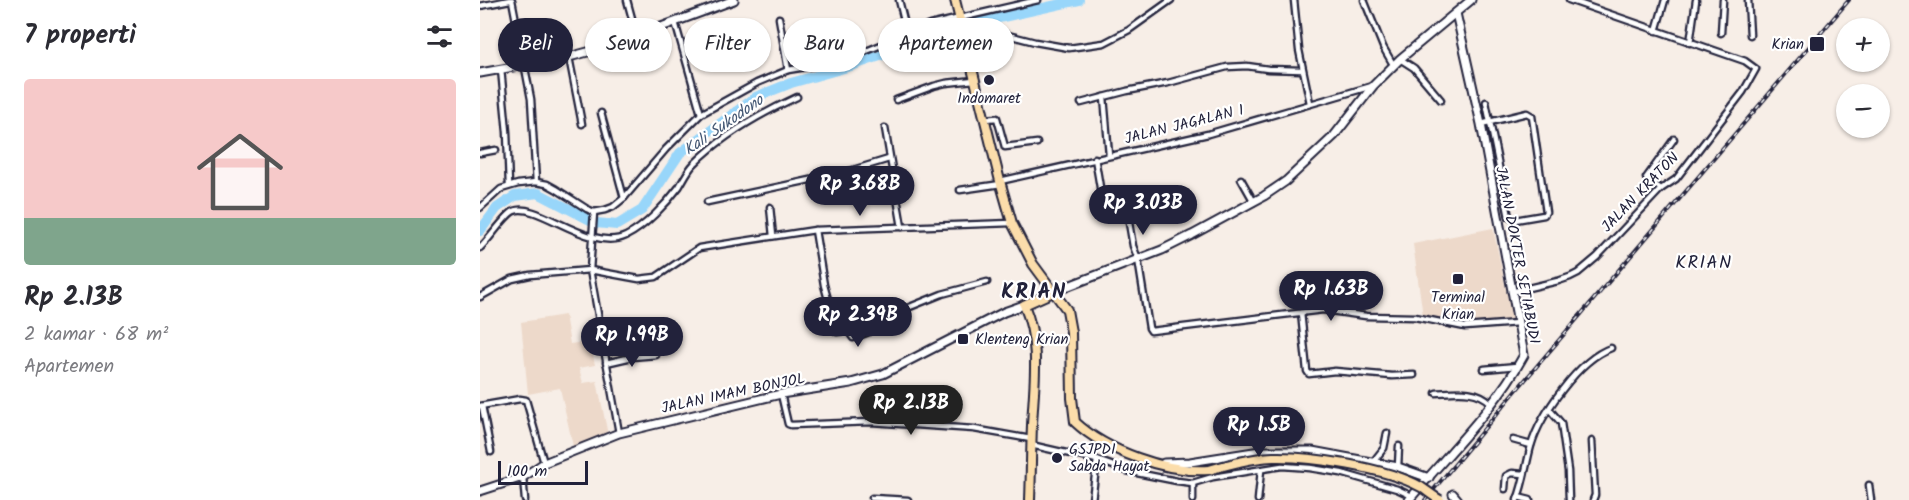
<!DOCTYPE html>
<html lang="id">
<head>
<meta charset="utf-8">
<style>
  :root { --surface:#fff; --page:#f7f7f7; --text:#2b2b33; --muted:#7c7c81; --accent:#22223b }
  body { margin:0; font-family:Kalam,sans-serif; background:var(--page); color:var(--text); height:100vh; display:flex; flex-direction:column; font-size:22px; white-space:nowrap }
  * { box-sizing:border-box; margin:0 }
  p { font-size:20px; color:var(--muted) }
  .icon { flex:none; width:33px; height:33px; fill:none; stroke:currentColor; stroke-width:2; stroke-linecap:round; stroke-linejoin:round }
  .map { position:relative; flex:1; overflow:hidden }
  .panel { display:flex; flex-direction:column; background:var(--surface); width:480px }
  .panel>* { flex:none }
  .banner { position:absolute; left:18px; top:18px; width:570px; height:54px; display:flex; gap:12px }
  .controls { position:absolute; left:1356px; top:18px; display:grid; gap:12px }
  .controls a { display:grid; place-items:center; width:54px; height:54px; border-radius:50%; background:var(--surface); box-shadow:0 2px 4px #0004; font-size:30px }
  .scale { position:absolute; left:18px; bottom:15px; width:90px; box-sizing:border-box; padding-left:6px; border:3px solid #22223b; border-top:0; font-size:16px; line-height:21px; white-space:nowrap; color:#22223b; -webkit-text-stroke:4px #fff; paint-order:stroke }
  .price { position:absolute; translate:-50% -51px; padding:0 14px; border-radius:21px; background:var(--accent); color:#fff; font-size:20px; line-height:39px; filter:drop-shadow(0 2px 3px #0008) }
  .price::after { content:''; position:absolute; left:50%; top:36px; width:18px; height:14px; margin-left:-9px; background:inherit; clip-path:polygon(0 0,100% 0,50% 100%) }
  .price.on { background:#222; color:#fff }
  ul { padding:0; list-style:none }
  li { display:grid; align-content:center; gap:12px; height:318px; padding:0 24px }
  li span { display:grid; place-items:center; height:186px; border-radius:6px; color:#555 }
  li>.icon { margin-inline-start:auto }
  span .icon { width:108px; height:108px; fill:#fffc; stroke-width:1 }
  li b { font-size:26px }
  h2 { display:flex; justify-content:space-between; align-items:center; height:72px; padding:0 24px; font-size:26px }
  .pill { padding:0 21px; border-radius:27px; background:var(--surface); box-shadow:0 2px 4px #0004; font-size:21px; line-height:54px }
  .pill.on { background:var(--accent); color:#fff }
  main { display:flex; flex:1; min-height:0 }
  .map>svg:first-child { display:block }
  .built { fill:#edd9ca }
  .lines { fill:none; stroke-linecap:round; stroke-linejoin:round }
  .river { stroke:#98d6fa; stroke-width:10 }
  .street-casing { stroke:#22223b; stroke-width:9 }
  .secondary-casing { stroke:#22223b; stroke-width:11 }
  .primary-casing { stroke:#22223b; stroke-width:12 }
  .street { stroke:#fff; stroke-width:4.5 }
  .secondary { stroke:#fff; stroke-width:7 }
  .primary { stroke:#fbddab; stroke-width:8 }
  .rail-casing { stroke:#22223b; stroke-width:4 }
  .rail { stroke:#fff; stroke-width:1.5; stroke-dasharray:4.5; stroke-linecap:butt }
  .primary-bridge-casing { stroke:#22223b; stroke-width:12; stroke-linecap:butt }
  .primary-bridge { stroke:#fbddab; stroke-width:8 }
  .poi-dot { fill:#22223b; stroke:#fff; stroke-width:2 }
  .labels { text-anchor:middle; stroke-width:4.5; stroke-linejoin:round; paint-order:stroke }
  .poi-label { font-size:15px; fill:#22223b; stroke:#fff }
  .street-label { font-size:15px; fill:#22223b; stroke:#fff }
  .water-label { font-size:16px; font-style:italic; fill:#455874; stroke:#fff }
  .quarter-label { font-size:18px; letter-spacing:1.5px; fill:#22223b; stroke:#fff }
  .district-label { font-size:21px; font-weight:bold; letter-spacing:1.5px; fill:#22223b; stroke:#fff }
</style>
</head>
<body>
<main>
<section class="panel">
<h2>7 properti<svg class="icon" aria-label="filters" viewBox="0 0 24 24"><path d="M4 7h16M4 17h16"/><circle cx="9" cy="7" r="2"/><circle cx="15" cy="17" r="2"/></svg></h2>
<ul>
<li><span style="background:linear-gradient(#f6c9c9 75%,#7fa58c 0)"><svg class="icon" aria-label="home" viewBox="0 0 24 24"><path d="M3 11l9-7 9 7M6 9v11h12V9"/></svg></span><div><b>Rp 2.13B</b><p>2 kamar · 68 m²</p><p>Apartemen</p></div></li>
</ul>
</section>
<div class="map">
<svg width="1429" height="500" viewBox="0 0 1429 500">
  <rect width="100%" height="100%" fill="#f7eee7"/>
  <filter id="ink" filterUnits="userSpaceOnUse"><feTurbulence type="fractalNoise" baseFrequency=".0167" numOctaves="2"/><feDisplacementMap in="SourceGraphic" scale="12" xChannelSelector="R" yChannelSelector="G"/><feConvolveMatrix kernelMatrix="1 2 1 2 8 2 1 2 1" color-interpolation-filters="sRGB"/></filter>
  <g filter="url(#ink)">
    <g class="built">
      <path d="M1013 228 1033 323 997 327 943 316 933 244Z"/>
      <path d="M85 315 90 344 110 341 115 365 99 368 103 383 117 381 128 435 93 446 80 388 48 394 41 322Z"/>
    </g>
    <g class="lines">
      <path class="river" d="M0 231 17 208 35 196 58 193 116 223 137 225 162 210 200 153 276 97 311 83 371 66 492 24 599 0"/>
      <defs>
        <g id="street">
          <path d="M32 0 51 99 56 182"/>
          <path d="M147 0 157 37"/>
          <path d="M419 0 427 33"/>
          <path d="M814 0 819 50 830 103"/>
          <path d="M884 0 903 47 914 66"/>
          <path d="M1268 0 1270 35"/>
          <path d="M0 6 30 0"/>
          <path d="M299 18 308 70"/>
          <path d="M195 22 221 114"/>
          <path d="M1176 31 1185 0"/>
          <path d="M1241 33 1243 0"/>
          <path d="M486 42 528 35 555 42 589 48 624 43 649 30 691 0"/>
          <path d="M1210 43 1216 0"/>
          <path d="M89 57 102 124"/>
          <path d="M920 59 934 68 961 100"/>
          <path d="M21 69 27 132 29 186"/>
          <path d="M624 97 629 155"/>
          <path d="M416 100 454 86 466 83 494 80"/>
          <path d="M601 103 647 91 688 83 747 67 767 66 788 69 822 70"/>
          <path d="M121 113 144 198"/>
          <path d="M505 119 517 118 525 147 557 143"/>
          <path d="M1001 124 1047 113 1052 116 1066 212 1064 215 1035 220 1029 217 1006 102"/>
          <path d="M405 128 422 227"/>
          <path d="M0 153 16 150"/>
          <path d="M615 158 623 205"/>
          <path d="M761 179 774 202"/>
          <path d="M520 181 728 134 892 86"/>
          <path d="M1181 189 1166 178 1194 139"/>
          <path d="M480 190 521 184"/>
          <path d="M227 202 363 173 409 159"/>
          <path d="M290 207 293 236"/>
          <path d="M0 208 21 189 38 184 56 182 67 184 76 189 107 209 114 212 125 210 133 207 144 198 186 149 221 114 277 83 308 70 362 61 450 25 558 0"/>
          <path d="M114 212 110 270 139 433"/>
          <path d="M648 217 653 246 658 259 669 328 671 331 843 310 886 316 935 317 985 327 1038 323"/>
          <path d="M335 230 344 285 357 332 373 330 462 294 507 282"/>
          <path d="M0 248C9 240 26 214 34 211 57 201 110 253 146 236 165 227 187 203 199 187 204 179 208 170 214 164 243 135 280 114 317 97"/>
          <path d="M1031 292 1078 281 1090 277 1098 273 1117 257 1181 189 1196 179 1263 92 1276 69 1265 61 1089 0"/>
          <path d="M0 297 32 279 50 275 110 270 159 279 176 277 219 248 335 230 532 223"/>
          <path d="M821 313 827 371 829 374 855 371 912 376 934 375"/>
          <path d="M368 331 373 338 389 332"/>
          <path d="M126 363 152 357 176 355"/>
          <path d="M1004 369 1037 366"/>
          <path d="M956 393C975 392 997 388 1011 403"/>
          <path d="M301 394 308 424 311 425 391 422 494 429 551 439"/>
          <path d="M0 406 40 399 46 400 64 463"/>
          <path d="M2 406 11 452"/>
          <path d="M1069 409 1081 423 1088 471 1089 500"/>
          <path d="M1033 440 1051 445"/>
          <path d="M1112 441 1115 495 1113 500"/>
          <path d="M551 445 617 460 647 471 697 481 713 483 733 477 802 466 830 468 861 473 917 489 932 496"/>
          <path d="M893 462 904 448 907 433"/>
          <path d="M918 467 919 446"/>
          <path d="M43 477 45 500"/>
          <path d="M1389 485 1391 500"/>
          <path d="M1025 489 1026 476 1032 473 1044 474"/>
          <path d="M1038 497 1050 500"/>
          <path d="M392 498 428 500"/>
          <path d="M612 500 617 460"/>
          <path d="M713 500V483"/>
          <path d="M778 500 781 470"/>
          <path d="M1037 500C1044 483 1046 464 1051 446 1060 415 1099 359 1131 348"/>
        </g>
        <g id="secondary">
          <path d="M0 73 89 57 130 46 254 0"/>
          <path d="M573 292 682 250 712 235 784 196 806 181 854 136 893 86 920 59 991 0"/>
          <path d="M684 463 710 462 780 451H832L918 467 949 478"/>
          <path d="M0 491 43 477 64 463 139 433 301 394 371 383 403 374 524 312 544 305"/>
          <path d="M973 494 978 500"/>
          <path d="M929 500C968 453 1014 410 1044 355L1001 124 976 13"/>
        </g>
        <g id="primary">
          <path d="M475 0 520 181 532 223 553 264 587 310 591 332 592 398 595 422C626 451 687 473 729 470"/>
          <path d="M550 500C551 475 551 450 552 425 554 382 561 345 544 305L573 292"/>
        </g>
      </defs>
      <use href="#street" class="street-casing"/>
      <use href="#secondary" class="secondary-casing"/>
      <use href="#primary" class="primary-casing"/>
      <use href="#street" class="street"/>
      <use href="#secondary" class="secondary"/>
      <use href="#primary" class="primary"/>
      <defs>
        <path id="rail" d="M945 500 1039 387 1369 0"/>
      </defs>
      <use href="#rail" class="rail-casing"/>
      <use href="#rail" class="rail"/>
      <defs>
        <path id="primary-bridge" d="M729 470C750 464 771 458 793 457 831 456 907 468 941 487 947 491 953 496 960 500"/>
      </defs>
      <use href="#primary-bridge" class="primary-bridge-casing"/>
      <use href="#primary-bridge" class="primary-bridge"/>
    </g>
  </g>
  <g class="poi-dot">
    <rect x="1329" y="36" width="16" height="16" rx="3"/>
    <circle cx="509" cy="80" r="6"/>
    <rect x="972" y="273" width="12" height="12" rx="3"/>
    <rect x="477" y="333" width="12" height="12" rx="3"/>
    <circle cx="577" cy="458" r="6"/>
  </g>
  <g class="labels">
    <g class="poi-label">
      <text x="1324" y="49" text-anchor="end">Krian</text>
      <text x="509" y="103">Indomaret</text>
      <text x="978" y="302">Terminal<tspan x="978" dy="17">Krian</tspan></text>
      <text x="495" y="344" text-anchor="start">Klenteng Krian</text>
      <text x="589" y="454" text-anchor="start">GSJPDI<tspan x="589" dy="17">Sabda Hayat</tspan></text>
    </g>
    <g class="street-label">
      <text transform="translate(704 124) rotate(-14)" y="5">JALAN JAGALAN 1</text>
      <text transform="translate(1160 192) rotate(-46)" y="5">JALAN KRATON</text>
      <text transform="translate(1038 255) rotate(79)" y="5">JALAN DOKTER SETIABUDI</text>
      <text transform="translate(253 393) rotate(-12)" y="5">JALAN IMAM BONJOL</text>
    </g>
    <g class="water-label">
      <text transform="translate(243 124) rotate(-35)" y="6">Kali Sukodono</text>
    </g>
    <g class="quarter-label">
      <text x="1224" y="268">KRIAN</text>
    </g>
    <g class="district-label">
      <text x="554" y="298">KRIAN</text>
    </g>
  </g>
</svg>
<div class="controls">
<a>+</a>
<a>−</a>
</div>
<div class="scale">100 m</div>
<b class="price" style="left:380px;top:217px">Rp 3.68B</b>
<b class="price" style="left:663px;top:236px">Rp 3.03B</b>
<b class="price" style="left:851px;top:322px">Rp 1.63B</b>
<b class="price" style="left:378px;top:348px">Rp 2.39B</b>
<b class="price" style="left:152px;top:368px">Rp 1.99B</b>
<b class="price on" style="left:431px;top:436px">Rp 2.13B</b>
<b class="price" style="left:779px;top:458px">Rp 1.5B</b>
<div class="banner">
<a class="pill on">Beli</a>
<a class="pill">Sewa</a>
<a class="pill">Filter</a>
<a class="pill">Baru</a>
<a class="pill">Apartemen</a>
</div>
</div>
</main>
</body>
</html>
